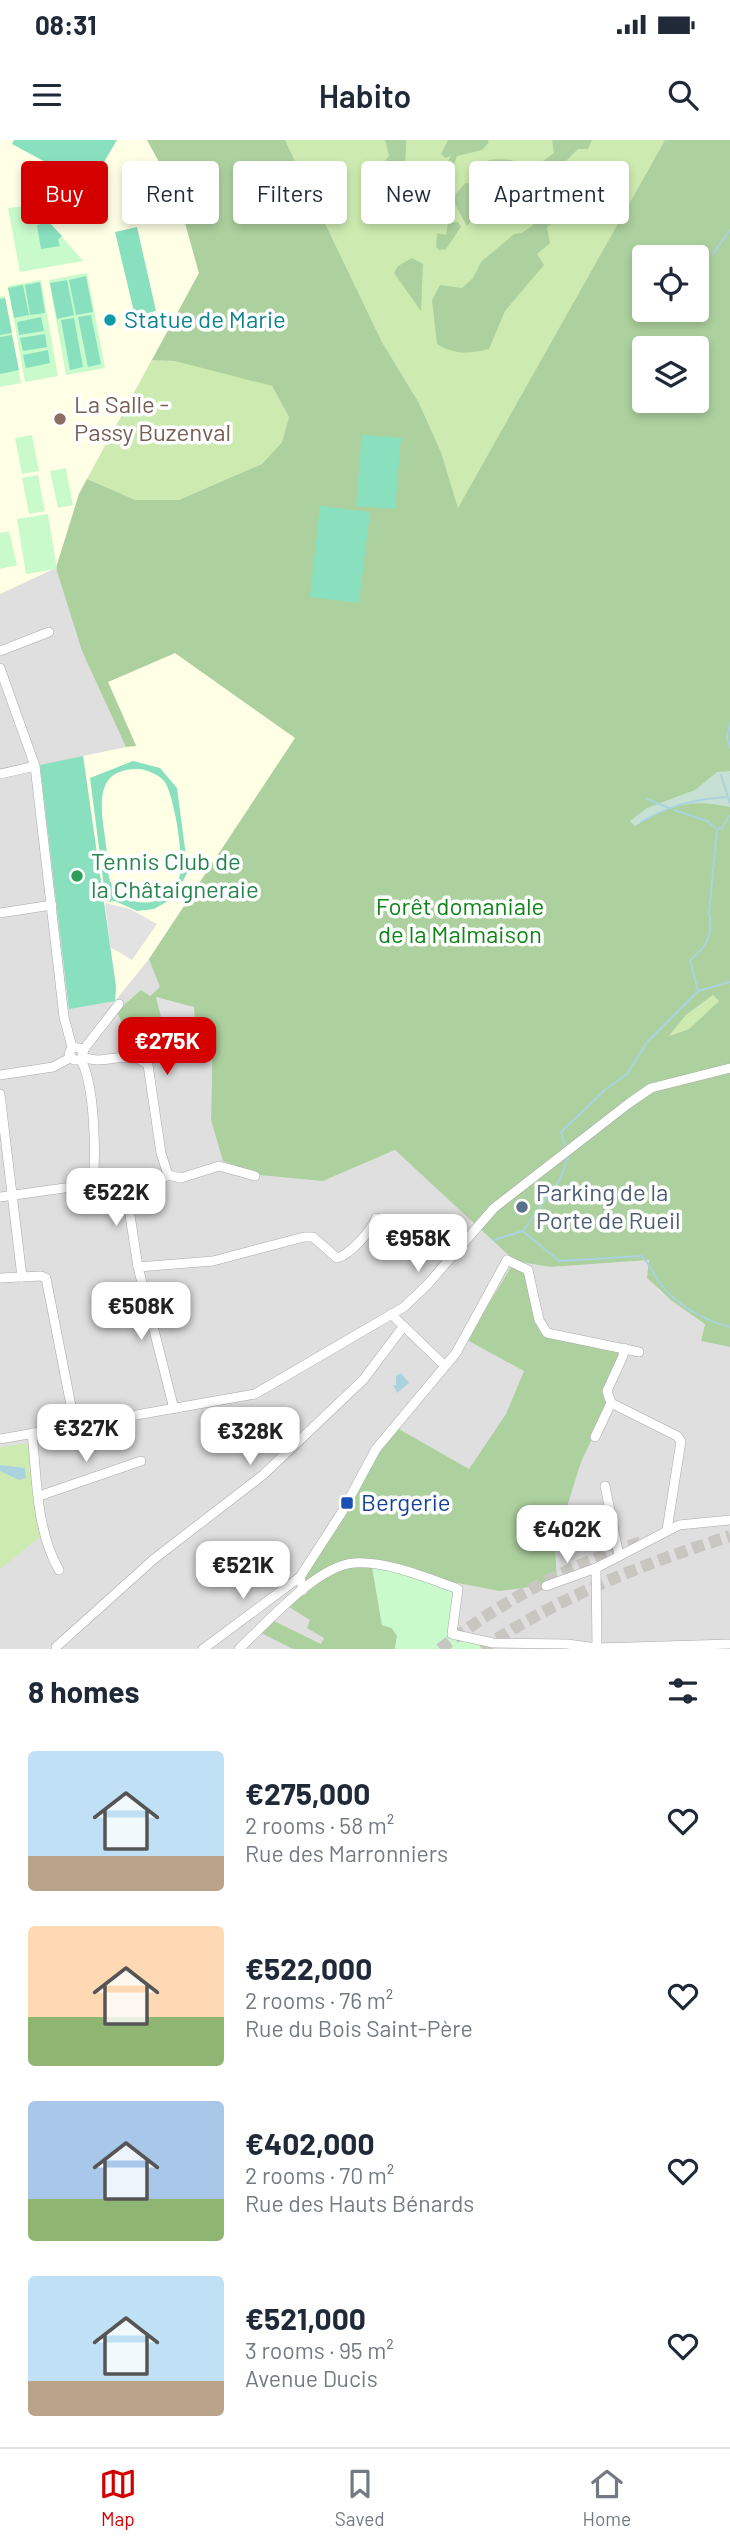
<!DOCTYPE html>
<html lang="en">
<head>
<meta charset="utf-8">
<style>
  :root { --surface:#fff; --page:#f6f6f7; --text:#1f2937; --muted:#747a83; --line:#e0e1e3; --accent:#d40000 }
  body { margin:0; font-family:Barlow,sans-serif; background:var(--page); color:var(--text); height:100vh; display:flex; flex-direction:column; font-size:26px; white-space:nowrap }
  * { box-sizing:border-box; margin:0 }
  p { font-size:23px; color:var(--muted) }
  .icon { flex:none; width:38px; height:38px; fill:none; stroke:currentColor; stroke-width:2; stroke-linecap:round; stroke-linejoin:round }
  .map { position:relative; height:1509px; overflow:hidden }
  .details { display:flex; flex-direction:column; background:var(--surface); flex:1 }
  .details>* { flex:none }
  .banner { position:absolute; left:21px; top:21px; width:690px; height:63px; display:flex; gap:14px }
  .fabs { position:absolute; left:632px; top:105px; display:grid; gap:14px }
  .fabs a { display:grid; place-items:center; width:77px; height:77px; border-radius:7px; background:var(--surface); box-shadow:0 4px 10px #0003; font-size:35px }
  .price { position:absolute; translate:-50% -60px; padding:0 16px; border-radius:14px; background:#fff; color:#222; font-size:23px; line-height:46px; filter:drop-shadow(0 2px 4px #0008) }
  .price::after { content:''; position:absolute; left:50%; top:42px; width:21px; height:16px; margin-left:-10px; background:inherit; clip-path:polygon(0 0,100% 0,50% 100%) }
  .price.active { background:var(--accent); color:#fff }
  ul { padding:0; list-style:none }
  li { display:flex; align-items:center; gap:21px; height:175px; padding:0 28px }
  li span { display:grid; place-items:center; flex:none; width:196px; height:140px; border-radius:7px; color:#555 }
  li>.icon { margin-inline-start:auto }
  span .icon { width:84px; height:84px; fill:#fffc; stroke-width:1 }
  li b { font-size:30px }
  h2 { display:flex; justify-content:space-between; align-items:center; height:84px; padding:0 28px; font-size:30px }
  .chip { padding:0 24px; border-radius:7px; background:var(--surface); box-shadow:0 4px 10px #0003; font-size:24px; line-height:63px }
  .chip.active { background:var(--accent); color:#fff }
  .status { display:flex; justify-content:space-between; align-items:center; height:49px; padding:0 35px; background:var(--surface); direction:ltr }
  .status svg { height:19px; fill:currentColor }
  header { display:flex; justify-content:space-between; align-items:center; height:91px; padding:0 28px; background:var(--surface); font-size:32px; font-weight:600 }
  .dock { display:flex; justify-content:space-around; align-items:center; height:98px; border-top:2px solid var(--line); background:var(--surface); font-size:19px; color:var(--muted) }
  .dock a { display:grid; justify-items:center; gap:4px }
  .dock .active { color:var(--accent) }
  .map>svg:first-child { display:block }
  .residential { fill:#e0dfdf }
  .education { fill:#ffffe5 }
  .grass { fill:#cdebb0 }
  .forest { fill:#add19e; fill-rule:evenodd }
  .wetland { fill:#c6e0d4 }
  .park { fill:#c8facc }
  .pitch { fill:#88e0be; fill-rule:evenodd }
  .parking { fill:#e2e2e2 }
  .water { fill:#aad3df }
  .lines { fill:none; stroke-linecap:round; stroke-linejoin:round }
  .stream { stroke:#aad3df; stroke-width:2 }
  .highway-tunnel { stroke:#c8c6c1; stroke-width:12; stroke-dasharray:12 6; stroke-linecap:butt }
  .minor-casing { stroke:#a9a9a9; stroke-width:10 }
  .minor { stroke:#fff; stroke-width:9 }
  .culture-dot { fill:#0f9aa8; stroke:#fff; stroke-width:2.5 }
  .education-dot { fill:#8d6e63; stroke:#fff; stroke-width:2.5 }
  .leisure-dot { fill:#2e9e5b; stroke:#fff; stroke-width:2.5 }
  .service-dot { fill:#5c6f8a; stroke:#fff; stroke-width:2.5 }
  .transit-dot { fill:#1a4fb4; stroke:#fff; stroke-width:2.5 }
  .labels { text-anchor:middle; stroke-width:7; stroke-linejoin:round; paint-order:stroke }
  .culture-label { font-size:24px; fill:#0d838f; stroke:#fff; text-anchor:start }
  .education-label { font-size:24px; fill:#785e54; stroke:#fff; text-anchor:start }
  .leisure-label { font-size:24px; fill:#27864d; stroke:#fff; text-anchor:start }
  .park-label { font-size:24px; fill:#0c8416; stroke:#fff }
  .service-label { font-size:24px; fill:#4e5e75; stroke:#fff; text-anchor:start }
  .transit-label { font-size:24px; fill:#164399; stroke:#fff; text-anchor:start }
</style>
</head>
<body>
<div class="status"><b>08:31</b><svg viewBox="0 0 49 12"><path d="M0 12V9h3v3zM5 12V6h3v6zM10 12V3h3v9zM15 12V0h3v12zM26 1h20v11H26zM47 4h2v5h-2z"/></svg></div>
<header><svg class="icon" aria-label="menu" viewBox="0 0 24 24"><path d="M4 6h16M4 12h16M4 18h16"/></svg>Habito<svg class="icon" aria-label="search" viewBox="0 0 24 24"><circle cx="10" cy="10" r="6"/><path d="M15 15l6 6"/></svg></header>
<div class="map">
<svg width="730" height="1509" viewBox="0 0 730 1509">
  <rect width="100%" height="100%" fill="#f2efe9"/>
  <path class="residential" d="M0 0H285L160 847 150 856 130 901 213 885 211 980 323 1041 395 1010 478 1085 551 1127 649 1120 658 1150 705 1184 701 1201 730 1207V1509H0Z"/>
  <g class="education">
    <path d="M0 0H147L177 54 199 133 79 354 56 428 0 454Z"/>
    <path d="M175 513 296 598 149 819 115 861 116 847 83 616 136 605 108 542Z"/>
  </g>
  <g class="grass">
    <path d="M285 0H665L458 369 441 312 419 263 382 202Z"/>
    <path d="M152 220C193 221 233 233 272 246L289 277 282 302 262 324 179 360H135L87 339Z"/>
    <path d="M713 855 719 861 689 889 669 896 686 875Z"/>
    <path d="M30 1303 40 1397 0 1429V1307Z"/>
  </g>
  <g class="forest">
    <path d="M147 0H285L382 202 419 263 441 312 458 368 665 0H730V1207L701 1201 705 1184 672 1161 647 1138 649 1120 551 1127 515 1121 395 1010 323 1041 259 1035 223 1021 211 980 213 885 129 902 117 871 141 850 150 856 160 847 149 819 295 598 175 513 108 542 136 606 126 607 82 511 56 428 79 354 87 339 135 360H179L262 324 282 302 289 277 272 246 175 221 152 220 199 133 177 54ZM644 117H696V170H644ZM644 208H696V261H644ZM713 855 719 861 689 889 669 896 686 875Z"/>
    <path d="M385 0H406C407 11 402 58 399 68L377 72 375 69 381 26 389 16Z"/>
    <path d="M448 0H488L489 2 482 10 457 16 452 31 440 33 451 16 445 18 441 14Z"/>
    <path d="M552 0H592L588 9H578L561 26 541 38 515 46 495 56 467 86 452 59 465 43 477 44 483 37 489 20C502 18 522 19 530 30L554 13Z"/>
    <path d="M545 69 559 72V77L547 87 550 103 537 114 544 125 505 171 489 209C469 214 454 215 437 204L432 160 440 145 462 148 473 138 481 122 514 94 522 93 533 85 536 78Z"/>
    <path d="M458 82 461 87 446 109 439 110 436 107 437 93 446 95 448 83Z"/>
    <path d="M412 118 423 124 421 171 394 133 398 126Z"/>
    <path d="M511 1127 528 1130 539 1190 543 1195 619 1209 620 1219 603 1255 607 1267 581 1322 555 1405 557 1443 500 1451 372 1427 382 1485 392 1488 397 1496 395 1509H293L261 1493 274 1481 321 1504 324 1498 307 1488 310 1480 289 1467 316 1442 305 1441V1437L373 1318 397 1288 469 1329 506 1274 524 1231 467 1200Z"/>
  </g>
  <path class="wetland" d="M730 631V667C689 658 670 665 635 686L630 681 647 668 695 650 717 632Z"/>
  <g class="park">
    <path d="M34 65 83 121 20 132 8 68Z"/>
    <path d="M87 133 105 228 66 235 49 140Z"/>
    <path d="M41 140 58 236 25 242 8 146Z"/>
    <path d="M5 156 21 243 0 247V157Z"/>
    <path d="M32 295 39 331 22 334 15 298Z"/>
    <path d="M66 328 73 365 58 368 50 331Z"/>
    <path d="M38 335 45 371 29 374 22 338Z"/>
    <path d="M48 374 57 429 26 434 17 379Z"/>
    <path d="M9 391 17 425 0 429V393Z"/>
    <path d="M372 1426 457 1445 449 1496 490 1506 489 1509H395L397 1496 392 1488 382 1485Z"/>
  </g>
  <g class="pitch">
    <path d="M14 0H117L90 46 12 4Z"/>
    <path d="M49 82 62 96 58 100 60 106 41 109 37 85Z"/>
    <path d="M137 87 156 171 135 176 115 92Z"/>
    <path d="M86 136 93 172 76 175 69 140Z"/>
    <path d="M67 140 74 175 57 179 50 143Z"/>
    <path d="M40 142 45 173 30 175 25 145Z"/>
    <path d="M23 145 29 175 14 178 8 148Z"/>
    <path d="M5 158 12 193 0 195V159Z"/>
    <path d="M91 175 101 224 88 227 78 177Z"/>
    <path d="M41 177 44 191 19 195 17 182Z"/>
    <path d="M74 178 83 227 70 230 61 180Z"/>
    <path d="M45 194 47 207 23 211 20 198Z"/>
    <path d="M12 195 19 230 0 234V197Z"/>
    <path d="M48 210 50 223 26 228 23 215Z"/>
    <path d="M362 295 401 298 395 369 356 366Z"/>
    <path d="M320 366 370 372 359 463 310 457Z"/>
    <path d="M83 616 116 847 115 861 69 869 40 625Z"/>
    <path d="M133 621 160 628 177 648 188 731 175 757 154 769 137 771 115 761 106 762 90 638ZM140 629C149 631 158 634 164 641 174 653 184 718 180 734 179 741 175 748 170 753 153 768 126 765 113 747 106 737 108 717 106 705 102 672 90 627 140 629Z"/>
  </g>
  <g class="parking">
    <path d="M105 763 130 769 157 784 132 820 110 807Z"/>
    <path d="M156 857 194 867 195 882 161 877Z"/>
  </g>
  <g class="water">
    <path d="M401 1233 409 1243 397 1253 393 1245H396V1236Z"/>
    <path d="M0 1325 25 1328 26 1338 19 1340 0 1331Z"/>
  </g>
  <g class="lines">
    <g class="stream">
      <path d="M712 115 730 90"/>
      <path d="M730 583 727 597 730 608"/>
      <path d="M721 635 730 663"/>
      <path d="M647 659 669 668"/>
      <path d="M674 670 707 681 717 689"/>
      <path d="M641 682C670 665 695 659 728 657"/>
      <path d="M698 851 690 820C706 808 714 794 709 773L717 689 722 688 729 676"/>
      <path d="M566 1007 561 992 605 950 627 934 648 901 698 851 730 842"/>
      <path d="M523 1091 559 1121 641 1116C651 1124 652 1133 660 1143 676 1165 705 1181 730 1187"/>
      <path d="M494 1100 523 1091 560 1039 569 1015"/>
    </g>
    <g class="highway-tunnel">
      <path d="M440 1509C502 1461 570 1424 645 1401"/>
      <path d="M482 1509C558 1457 643 1424 730 1396"/>
    </g>
    <defs>
      <g id="minor">
        <path d="M0 511 49 492"/>
        <path d="M0 528 35 626 64 877 72 907 69 914 74 920H81L84 909 72 907"/>
        <path d="M0 634 35 626"/>
        <path d="M0 773 52 765"/>
        <path d="M84 909 119 864"/>
        <path d="M84 917C104 927 129 907 148 925L161 1013 168 1035"/>
        <path d="M81 920C95 946 96 1014 93 1044"/>
        <path d="M0 935 53 927 70 918"/>
        <path d="M0 954 22 1137"/>
        <path d="M125 1043 138 1127 174 1269"/>
        <path d="M0 1057 93 1044 159 1041 168 1035 181 1038 219 1026 255 1036"/>
        <path d="M138 1127 213 1121 304 1097H313L337 1118C351 1114 371 1091 376 1078"/>
        <path d="M0 1138 41 1136 46 1138 75 1286"/>
        <path d="M391 1174 444 1225"/>
        <path d="M611 1263 677 1296 681 1301 667 1390"/>
        <path d="M611 1263 607 1251 623 1216 624 1208"/>
        <path d="M32 1293C37 1339 36 1390 59 1430"/>
        <path d="M595 1297 611 1263"/>
        <path d="M0 1299 255 1254 404 1167 428 1144 494 1068 628 964 651 948 730 928"/>
        <path d="M605 1346 619 1416"/>
        <path d="M39 1356 141 1321"/>
        <path d="M596 1428 597 1508"/>
        <path d="M546 1446 596 1428 679 1385 730 1380"/>
        <path d="M303 1450 300 1437 342 1372 376 1309 456 1213 507 1120 528 1130 539 1180 547 1193 639 1212"/>
        <path d="M56 1507 154 1419 263 1335 363 1240 403 1187"/>
        <path d="M203 1509 300 1437"/>
        <path d="M239 1509C266 1484 316 1426 354 1423 387 1421 427 1438 458 1449L452 1494 493 1503 567 1504 597 1508 730 1504"/>
      </g>
    </defs>
    <use href="#minor" class="minor-casing"/>
    <use href="#minor" class="minor"/>
  </g>
  <circle class="culture-dot" cx="110" cy="180" r="7"/>
  <circle class="education-dot" cx="60" cy="279" r="7"/>
  <circle class="leisure-dot" cx="77" cy="736" r="7"/>
  <circle class="service-dot" cx="522" cy="1067" r="7"/>
  <rect class="transit-dot" x="340" y="1356" width="14" height="14" rx="3.5"/>
  <g class="labels">
    <g class="culture-label">
      <text x="124" y="188">Statue de Marie</text>
    </g>
    <g class="education-label">
      <text x="74" y="273">La Salle -<tspan x="74" dy="28">Passy Buzenval</tspan></text>
    </g>
    <g class="leisure-label">
      <text x="91" y="730">Tennis Club de<tspan x="91" dy="28">la Châtaigneraie</tspan></text>
    </g>
    <g class="park-label">
      <text x="460" y="775">Forêt domaniale<tspan x="460" dy="28">de la Malmaison</tspan></text>
    </g>
    <g class="service-label">
      <text x="536" y="1061">Parking de la<tspan x="536" dy="28">Porte de Rueil</tspan></text>
    </g>
    <g class="transit-label">
      <text x="361" y="1371">Bergerie</text>
    </g>
  </g>
</svg>
<div class="fabs">
<a><svg class="icon" aria-label="locate" viewBox="0 0 24 24"><circle cx="12" cy="12" r="6"/><path d="M12 2v4M12 18v4M2 12h4M18 12h4"/></svg></a>
<a><svg class="icon" aria-label="layers" viewBox="0 0 24 24"><path d="M12 4l9 5-9 5-9-5zM3 14l9 5 9-5"/></svg></a>
</div>
<b class="price active" style="left:167px;top:937px">€275K</b>
<b class="price" style="left:116px;top:1088px">€522K</b>
<b class="price" style="left:418px;top:1134px">€958K</b>
<b class="price" style="left:141px;top:1202px">€508K</b>
<b class="price" style="left:86px;top:1324px">€327K</b>
<b class="price" style="left:250px;top:1327px">€328K</b>
<b class="price" style="left:567px;top:1425px">€402K</b>
<b class="price" style="left:243px;top:1461px">€521K</b>
<div class="banner">
<a class="chip active">Buy</a>
<a class="chip">Rent</a>
<a class="chip">Filters</a>
<a class="chip">New</a>
<a class="chip">Apartment</a>
</div>
</div>
<section class="details">
<h2>8 homes<svg class="icon" aria-label="filters" viewBox="0 0 24 24"><path d="M4 7h16M4 17h16"/><circle cx="9" cy="7" r="2"/><circle cx="15" cy="17" r="2"/></svg></h2>
<ul>
<li><span style="background:linear-gradient(#bfe0f5 75%,#b9a48a 0)"><svg class="icon" aria-label="home" viewBox="0 0 24 24"><path d="M3 11l9-7 9 7M6 9v11h12V9"/></svg></span><div><b>€275,000</b><p>2 rooms · 58 m²</p><p>Rue des Marronniers</p></div><svg class="icon" aria-label="heart" viewBox="0 0 24 24"><path d="M12 20l-8-8c-3-5 5-10 8-4 3-6 11-1 8 4z"/></svg></li>
<li><span style="background:linear-gradient(#ffd9b3 65%,#8fb573 0)"><svg class="icon" aria-label="home" viewBox="0 0 24 24"><path d="M3 11l9-7 9 7M6 9v11h12V9"/></svg></span><div><b>€522,000</b><p>2 rooms · 76 m²</p><p>Rue du Bois Saint-Père</p></div><svg class="icon" aria-label="heart" viewBox="0 0 24 24"><path d="M12 20l-8-8c-3-5 5-10 8-4 3-6 11-1 8 4z"/></svg></li>
<li><span style="background:linear-gradient(#a9c7e8 70%,#8fb573 0)"><svg class="icon" aria-label="home" viewBox="0 0 24 24"><path d="M3 11l9-7 9 7M6 9v11h12V9"/></svg></span><div><b>€402,000</b><p>2 rooms · 70 m²</p><p>Rue des Hauts Bénards</p></div><svg class="icon" aria-label="heart" viewBox="0 0 24 24"><path d="M12 20l-8-8c-3-5 5-10 8-4 3-6 11-1 8 4z"/></svg></li>
<li><span style="background:linear-gradient(#bfe0f5 75%,#b9a48a 0)"><svg class="icon" aria-label="home" viewBox="0 0 24 24"><path d="M3 11l9-7 9 7M6 9v11h12V9"/></svg></span><div><b>€521,000</b><p>3 rooms · 95 m²</p><p>Avenue Ducis</p></div><svg class="icon" aria-label="heart" viewBox="0 0 24 24"><path d="M12 20l-8-8c-3-5 5-10 8-4 3-6 11-1 8 4z"/></svg></li>
</ul>
</section>
<nav class="dock">
<a class="active"><svg class="icon" aria-label="map" viewBox="0 0 24 24"><path d="M3 6l6-2 6 2 6-2v14l-6 2-6-2-6 2zM9 4v14M15 6v14"/></svg>Map</a>
<a><svg class="icon" aria-label="saved" viewBox="0 0 24 24"><path d="M7 4h10v16l-5-4-5 4z"/></svg>Saved</a>
<a><svg class="icon" aria-label="home" viewBox="0 0 24 24"><path d="M3 11l9-7 9 7M6 9v11h12V9"/></svg>Home</a>
</nav>
</body>
</html>
